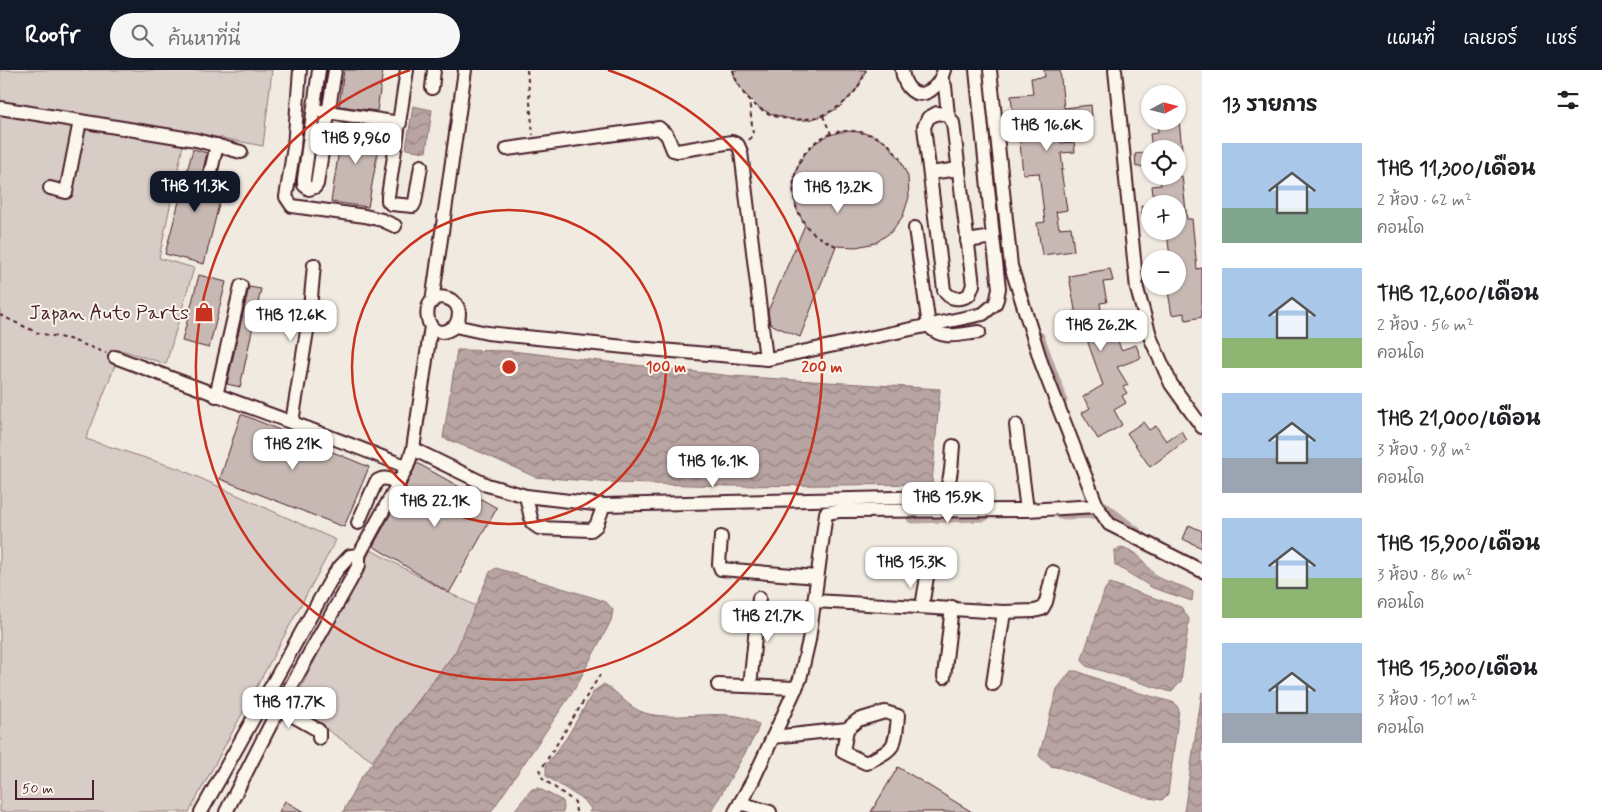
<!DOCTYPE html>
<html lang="th">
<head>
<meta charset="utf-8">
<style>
  :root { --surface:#fff; --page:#f6f6f6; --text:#202124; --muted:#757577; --accent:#111827 }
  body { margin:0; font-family:Mynerve,"Playpen Sans Thai",sans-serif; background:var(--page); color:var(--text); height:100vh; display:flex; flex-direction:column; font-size:19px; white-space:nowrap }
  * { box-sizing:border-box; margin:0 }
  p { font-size:16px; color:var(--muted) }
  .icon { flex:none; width:28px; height:28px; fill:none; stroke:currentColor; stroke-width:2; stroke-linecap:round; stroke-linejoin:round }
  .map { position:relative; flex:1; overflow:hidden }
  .side { display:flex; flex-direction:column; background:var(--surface); width:400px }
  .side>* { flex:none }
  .needle { width:32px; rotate:83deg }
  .buttons { position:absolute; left:1141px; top:15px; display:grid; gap:10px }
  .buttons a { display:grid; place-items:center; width:45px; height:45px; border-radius:50%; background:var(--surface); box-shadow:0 1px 4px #0004; font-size:25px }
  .scale { position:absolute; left:15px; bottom:12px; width:79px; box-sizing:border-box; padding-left:5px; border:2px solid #4a1f2b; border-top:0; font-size:14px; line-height:18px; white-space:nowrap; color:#4a1f2b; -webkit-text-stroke:4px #fbf7ec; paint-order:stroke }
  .price { position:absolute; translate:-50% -42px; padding:0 11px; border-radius:10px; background:#fff; color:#222; font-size:16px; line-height:32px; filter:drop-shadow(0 1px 2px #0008) }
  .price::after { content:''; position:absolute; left:50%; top:30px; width:15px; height:11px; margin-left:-8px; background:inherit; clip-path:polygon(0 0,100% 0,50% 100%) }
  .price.on { background:var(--accent); color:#fff }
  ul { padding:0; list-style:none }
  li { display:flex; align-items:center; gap:15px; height:125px; padding:0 20px }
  li span { display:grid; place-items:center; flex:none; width:140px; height:100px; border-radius:0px; color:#555 }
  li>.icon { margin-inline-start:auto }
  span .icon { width:60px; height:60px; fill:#fffc; stroke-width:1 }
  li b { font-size:21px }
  h2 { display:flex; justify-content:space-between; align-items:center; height:60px; padding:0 20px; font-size:21px }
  header { display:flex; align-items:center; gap:30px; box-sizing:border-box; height:70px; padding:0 25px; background:var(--accent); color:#fff }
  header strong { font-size:24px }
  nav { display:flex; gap:28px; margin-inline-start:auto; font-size:18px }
  .search { width:350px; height:45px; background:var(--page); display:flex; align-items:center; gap:12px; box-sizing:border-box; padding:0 18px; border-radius:28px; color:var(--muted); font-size:19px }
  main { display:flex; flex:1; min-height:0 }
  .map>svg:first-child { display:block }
  .green { fill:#d8ccc6; stroke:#917678 }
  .water { fill:url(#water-waves); stroke:#8c6f72 }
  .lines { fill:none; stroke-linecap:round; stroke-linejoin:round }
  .canal { stroke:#b8a4a2; stroke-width:11 }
  .building { fill:#c8b8b3; stroke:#4a1f2b }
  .minor-casing { stroke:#4a1f2b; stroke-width:16 }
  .path { stroke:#4a1f2b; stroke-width:2; stroke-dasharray:4 4; stroke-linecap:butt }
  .minor { stroke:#fbf7ec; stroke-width:12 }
  .ring { fill:none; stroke:#c8321e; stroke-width:2.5 }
  .labels { text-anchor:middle; stroke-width:4; stroke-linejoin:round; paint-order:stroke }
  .poi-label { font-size:20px; fill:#4a1f2b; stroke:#fbf7ec; text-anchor:end }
  .centre { fill:#c8321e; stroke:#fbf7ec; stroke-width:2.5 }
  .ring-label { font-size:15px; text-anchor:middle; font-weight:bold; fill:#c8321e; stroke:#fbf7ec; stroke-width:4; stroke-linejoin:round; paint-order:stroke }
</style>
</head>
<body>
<header>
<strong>Roofr</strong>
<div class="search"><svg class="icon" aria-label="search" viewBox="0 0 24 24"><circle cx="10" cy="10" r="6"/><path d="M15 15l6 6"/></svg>ค้นหาที่นี่</div>
<nav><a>แผนที่</a><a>เลเยอร์</a><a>แชร์</a></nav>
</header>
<main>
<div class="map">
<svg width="1202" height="742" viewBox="0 0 1202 742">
  <defs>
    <pattern id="water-waves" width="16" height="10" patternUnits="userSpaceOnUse" patternTransform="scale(1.25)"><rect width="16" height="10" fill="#b8a4a2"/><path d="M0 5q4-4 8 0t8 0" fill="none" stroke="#988584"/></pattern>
  </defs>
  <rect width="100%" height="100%" fill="#f0eae0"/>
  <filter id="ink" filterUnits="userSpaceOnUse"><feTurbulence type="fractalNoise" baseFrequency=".02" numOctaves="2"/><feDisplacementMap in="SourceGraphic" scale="10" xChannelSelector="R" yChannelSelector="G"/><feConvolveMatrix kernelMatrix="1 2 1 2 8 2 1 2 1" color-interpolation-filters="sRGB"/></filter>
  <g filter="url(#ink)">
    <g class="green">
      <path d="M0 0H272L263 76 186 61 159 188 194 198 166 294 121 280 86 369 180 399 336 470 189 742H0Z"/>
      <path d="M371 480 449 523 476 536 456 581 372 691 292 635Z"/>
    </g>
    <g class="water">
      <path d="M413 36 432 40 426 82 406 79Z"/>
      <path d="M457 280 511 281 732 306 940 319 932 414 730 416 615 413 535 407 480 382 443 368Z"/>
      <path d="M1120 478C1142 479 1144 499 1160 508 1171 514 1183 515 1193 522L1192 531 1153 518 1115 495 1114 481Z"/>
      <path d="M496 498 598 529 607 533 613 540 611 551 574 620 491 742H343L360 709 456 581 490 502Z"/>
      <path d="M1110 513 1181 537 1189 549 1181 612 1171 622 1086 596 1082 589 1105 519Z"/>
      <path d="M1071 601H1077L1119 617 1175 633 1179 640 1168 724 1162 730 1143 727 1061 698 1050 696 1039 686 1057 619Z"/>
      <path d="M604 614C620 623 626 637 645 643 678 653 734 634 759 655L756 664 711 742H589L591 739 585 731 546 706V695L567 667 594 621Z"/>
      <path d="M1202 622V742H1184Z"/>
      <path d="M538 718 563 731 564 738 563 742H513L532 719Z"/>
    </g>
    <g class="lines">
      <g class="canal">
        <path d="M1039 267 1062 330"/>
        <path d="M1100 434 1136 462"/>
        <path d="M1060 444 1109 443"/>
        <path d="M912 448 984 446"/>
      </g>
    </g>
    <g class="building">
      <path d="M344 0H383L377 41 339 36Z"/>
      <path d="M733 0H866L857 19 840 37 823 46 808 50H793L769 43 758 37 741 20 735 9Z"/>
      <path d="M1044 0H1060L1064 38 1091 35 1092 46 1058 49 1061 73 1074 72 1075 82 1061 83 1063 100H1061L1067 140 1056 142 1059 158 1071 157 1074 181 1042 185 1037 153 1045 152 1039 103 1023 104 1018 53 1014 54 1011 26 1033 24 1031 8 1045 7Z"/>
      <path d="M1157 51H1179L1182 79H1152L1150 64 1158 63Z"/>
      <path d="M343 53 382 58 368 137 331 132Z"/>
      <path d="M854 61 872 65 888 74 900 89 908 107 909 127 903 146 891 162 875 173 856 177 836 176 800 267 770 254 768 241 805 155 796 138 793 119 795 105 800 91 808 80 817 72 827 66 840 62Z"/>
      <path d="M193 79 207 83 201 108 204 115 208 117 215 115 218 105 226 107 204 194 165 184Z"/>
      <path d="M1150 82V96L1136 97 1135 84Z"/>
      <path d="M1160 106H1182L1187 149H1192L1197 199 1202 198V247L1186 250 1184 243 1172 245 1167 216H1178V189H1170L1167 161H1178V134H1154L1152 116 1161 115Z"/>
      <path d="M1150 135V148L1142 149 1141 136Z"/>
      <path d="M1110 199 1113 211 1103 212 1107 232 1100 233 1102 246 1100 247 1107 268 1116 264 1121 280 1136 275 1141 288 1117 297 1128 315 1123 317 1127 323 1122 326 1126 333 1114 340 1122 355 1098 369 1082 343 1090 338 1083 327 1103 315 1080 250 1077 251 1069 206Z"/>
      <path d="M199 205 226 212 209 278 182 271Z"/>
      <path d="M249 217 261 219 240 317 227 314Z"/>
      <path d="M241 344 369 397 344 457 220 409Z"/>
      <path d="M1143 352 1149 360 1156 356 1166 371 1181 361 1187 370 1150 397 1127 363Z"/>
      <path d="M417 393 497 438 449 523 373 476 406 416Z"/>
      <path d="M1189 455 1202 461V478L1183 469Z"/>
      <path d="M898 697 972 742H871Z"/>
      <path d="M285 731 304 742H279Z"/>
    </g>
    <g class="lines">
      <defs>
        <g id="minor">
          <path d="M300 0 294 77 286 127 292 136 365 146 382 150 395 156"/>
          <path d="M319 0 304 109V115L309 119 315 117 317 114 335 0"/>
          <path d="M407 0 388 126V131L391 134 413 136 415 132 421 96"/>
          <path d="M902 0C906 33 935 30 944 0"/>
          <path d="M990 0 1011 196 1042 295 1097 436 1109 454 1202 501"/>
          <path d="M1115 0 1137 219 1151 269 1171 314 1202 357"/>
          <path d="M941 8 945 16 948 45"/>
          <path d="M432 18 434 0"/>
          <path d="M0 38 196 70 241 82"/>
          <path d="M321 41 400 53"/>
          <path d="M937 43 948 45 953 53 973 215 969 225C960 230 949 230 944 220L924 57 928 48Z"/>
          <path d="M507 79 659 58 667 65 673 80 677 81 732 72 738 75 741 82 766 289"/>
          <path d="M930 103 959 99"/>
          <path d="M209 109 217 75"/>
          <path d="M50 118 66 122 80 51"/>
          <path d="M915 158 929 256C942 271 961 264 979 262"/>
          <path d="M967 171 993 167"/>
          <path d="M432 232 465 0"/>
          <path d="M455 256C461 247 461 234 449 229 416 216 423 281 455 256L487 263 625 277 768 289 983 244 995 234 997 229 999 218 993 167 976 0"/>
          <path d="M115 287C212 324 311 358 407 397"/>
          <path d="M216 326 241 216"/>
          <path d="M292 352 309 249 314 195"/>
          <path d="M413 379 431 256"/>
          <path d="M526 426 532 453 539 458 591 460 596 456 604 435"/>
          <path d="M1027 440 1097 436"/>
          <path d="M358 453 376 412C384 405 390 410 399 413"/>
          <path d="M721 467 719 494 721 499 817 507"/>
          <path d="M815 531 1004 542 1034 541 1042 539 1046 532 1053 502"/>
          <path d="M922 536 927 507"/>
          <path d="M944 607 952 537"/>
          <path d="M993 614 1004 542"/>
          <path d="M718 615 796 618"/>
          <path d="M750 616 759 528"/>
          <path d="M279 638 318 660 319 661V668"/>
          <path d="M773 667 847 659 858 650 885 642 898 646C895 679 895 678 866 693L843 682 847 659"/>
          <path d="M740 733 770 742"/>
          <path d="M201 742 329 513 337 500 350 486 359 485"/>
          <path d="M226 742 279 638 359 495V485L407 397 413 379 487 415 526 426 604 435 938 427C953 418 951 393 953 376"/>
          <path d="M735 742 753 710 800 609 809 570 826 443 839 441 1027 440 1016 355"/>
        </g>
      </defs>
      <use href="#minor" class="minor-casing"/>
      <g class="path">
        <path d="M527 0 533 65"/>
        <path d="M733 0C750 67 844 65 866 0"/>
        <path d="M823 46 831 64"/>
        <path d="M749 70 753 64 749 29"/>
        <path d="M836 176C824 170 812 165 805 154 775 112 807 52 860 62 870 64 880 67 888 74 892 78 896 84 900 89"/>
        <path d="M0 245 38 263 69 269 106 283"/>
        <path d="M576 742 575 732 543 709 540 701 600 605"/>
      </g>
      <use href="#minor" class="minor"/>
    </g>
  </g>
  <g class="ring">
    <circle cx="509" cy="297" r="157"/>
    <path d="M608 0A313 313 0 1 1 410 0"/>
  </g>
  <defs>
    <symbol id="shop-bare" viewBox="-9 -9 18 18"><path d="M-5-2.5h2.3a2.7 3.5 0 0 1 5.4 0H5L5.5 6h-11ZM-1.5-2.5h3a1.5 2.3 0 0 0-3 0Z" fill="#c8321e" stroke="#fbf7ec" stroke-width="2.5" paint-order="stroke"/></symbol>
  </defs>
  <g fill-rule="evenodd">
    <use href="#shop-bare" x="190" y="228" width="28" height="28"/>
  </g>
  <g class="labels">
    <g class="poi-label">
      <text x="189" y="249">Japan Auto Parts</text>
    </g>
  </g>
  <circle cx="509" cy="297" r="8" class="centre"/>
  <g class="ring-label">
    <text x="666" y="302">100 m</text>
    <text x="822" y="302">200 m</text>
  </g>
</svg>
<div class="buttons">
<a><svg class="needle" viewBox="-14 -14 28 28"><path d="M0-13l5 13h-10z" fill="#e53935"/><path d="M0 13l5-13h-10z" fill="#757577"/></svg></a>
<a><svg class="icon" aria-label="locate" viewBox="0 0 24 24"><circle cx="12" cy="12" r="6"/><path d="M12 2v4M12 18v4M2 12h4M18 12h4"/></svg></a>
<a>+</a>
<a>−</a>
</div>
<div class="scale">50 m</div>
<b class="price" style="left:1047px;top:82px">THB 16.6K</b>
<b class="price" style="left:356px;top:95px">THB 9,960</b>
<b class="price on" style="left:195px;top:143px">THB 11.3K</b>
<b class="price" style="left:838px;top:144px">THB 13.2K</b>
<b class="price" style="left:291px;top:272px">THB 12.6K</b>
<b class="price" style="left:1101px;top:282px">THB 26.2K</b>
<b class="price" style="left:293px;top:401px">THB 21K</b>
<b class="price" style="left:713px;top:418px">THB 16.1K</b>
<b class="price" style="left:948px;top:454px">THB 15.9K</b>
<b class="price" style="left:435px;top:458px">THB 22.1K</b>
<b class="price" style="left:911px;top:519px">THB 15.3K</b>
<b class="price" style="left:768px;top:573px">THB 21.7K</b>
<b class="price" style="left:289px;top:659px">THB 17.7K</b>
</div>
<section class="side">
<h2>13 รายการ<svg class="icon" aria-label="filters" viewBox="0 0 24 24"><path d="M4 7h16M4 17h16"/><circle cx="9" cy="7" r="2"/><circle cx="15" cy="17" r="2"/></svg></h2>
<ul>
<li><span style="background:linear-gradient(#a9c7e8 65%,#7fa58c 0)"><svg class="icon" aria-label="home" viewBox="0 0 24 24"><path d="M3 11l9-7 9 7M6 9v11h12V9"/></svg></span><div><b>THB 11,300/เดือน</b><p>2 ห้อง · 62 m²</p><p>คอนโด</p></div></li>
<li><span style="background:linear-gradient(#a9c7e8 70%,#8fb573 0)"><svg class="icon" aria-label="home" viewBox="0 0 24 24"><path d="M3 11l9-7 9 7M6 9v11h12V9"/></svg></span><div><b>THB 12,600/เดือน</b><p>2 ห้อง · 56 m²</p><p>คอนโด</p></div></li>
<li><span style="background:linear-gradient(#a9c7e8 65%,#9aa5b1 0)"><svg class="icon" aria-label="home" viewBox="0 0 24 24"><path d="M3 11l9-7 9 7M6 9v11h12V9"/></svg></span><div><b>THB 21,000/เดือน</b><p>3 ห้อง · 98 m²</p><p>คอนโด</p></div></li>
<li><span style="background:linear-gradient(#a9c7e8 60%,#8fb573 0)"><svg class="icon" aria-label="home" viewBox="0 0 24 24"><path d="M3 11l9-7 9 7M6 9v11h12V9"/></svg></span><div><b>THB 15,900/เดือน</b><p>3 ห้อง · 86 m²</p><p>คอนโด</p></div></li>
<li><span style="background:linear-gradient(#a9c7e8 70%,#9aa5b1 0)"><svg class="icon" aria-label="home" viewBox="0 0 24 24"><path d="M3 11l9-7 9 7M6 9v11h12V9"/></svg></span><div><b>THB 15,300/เดือน</b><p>3 ห้อง · 101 m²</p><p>คอนโด</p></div></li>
</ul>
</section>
</main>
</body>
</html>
